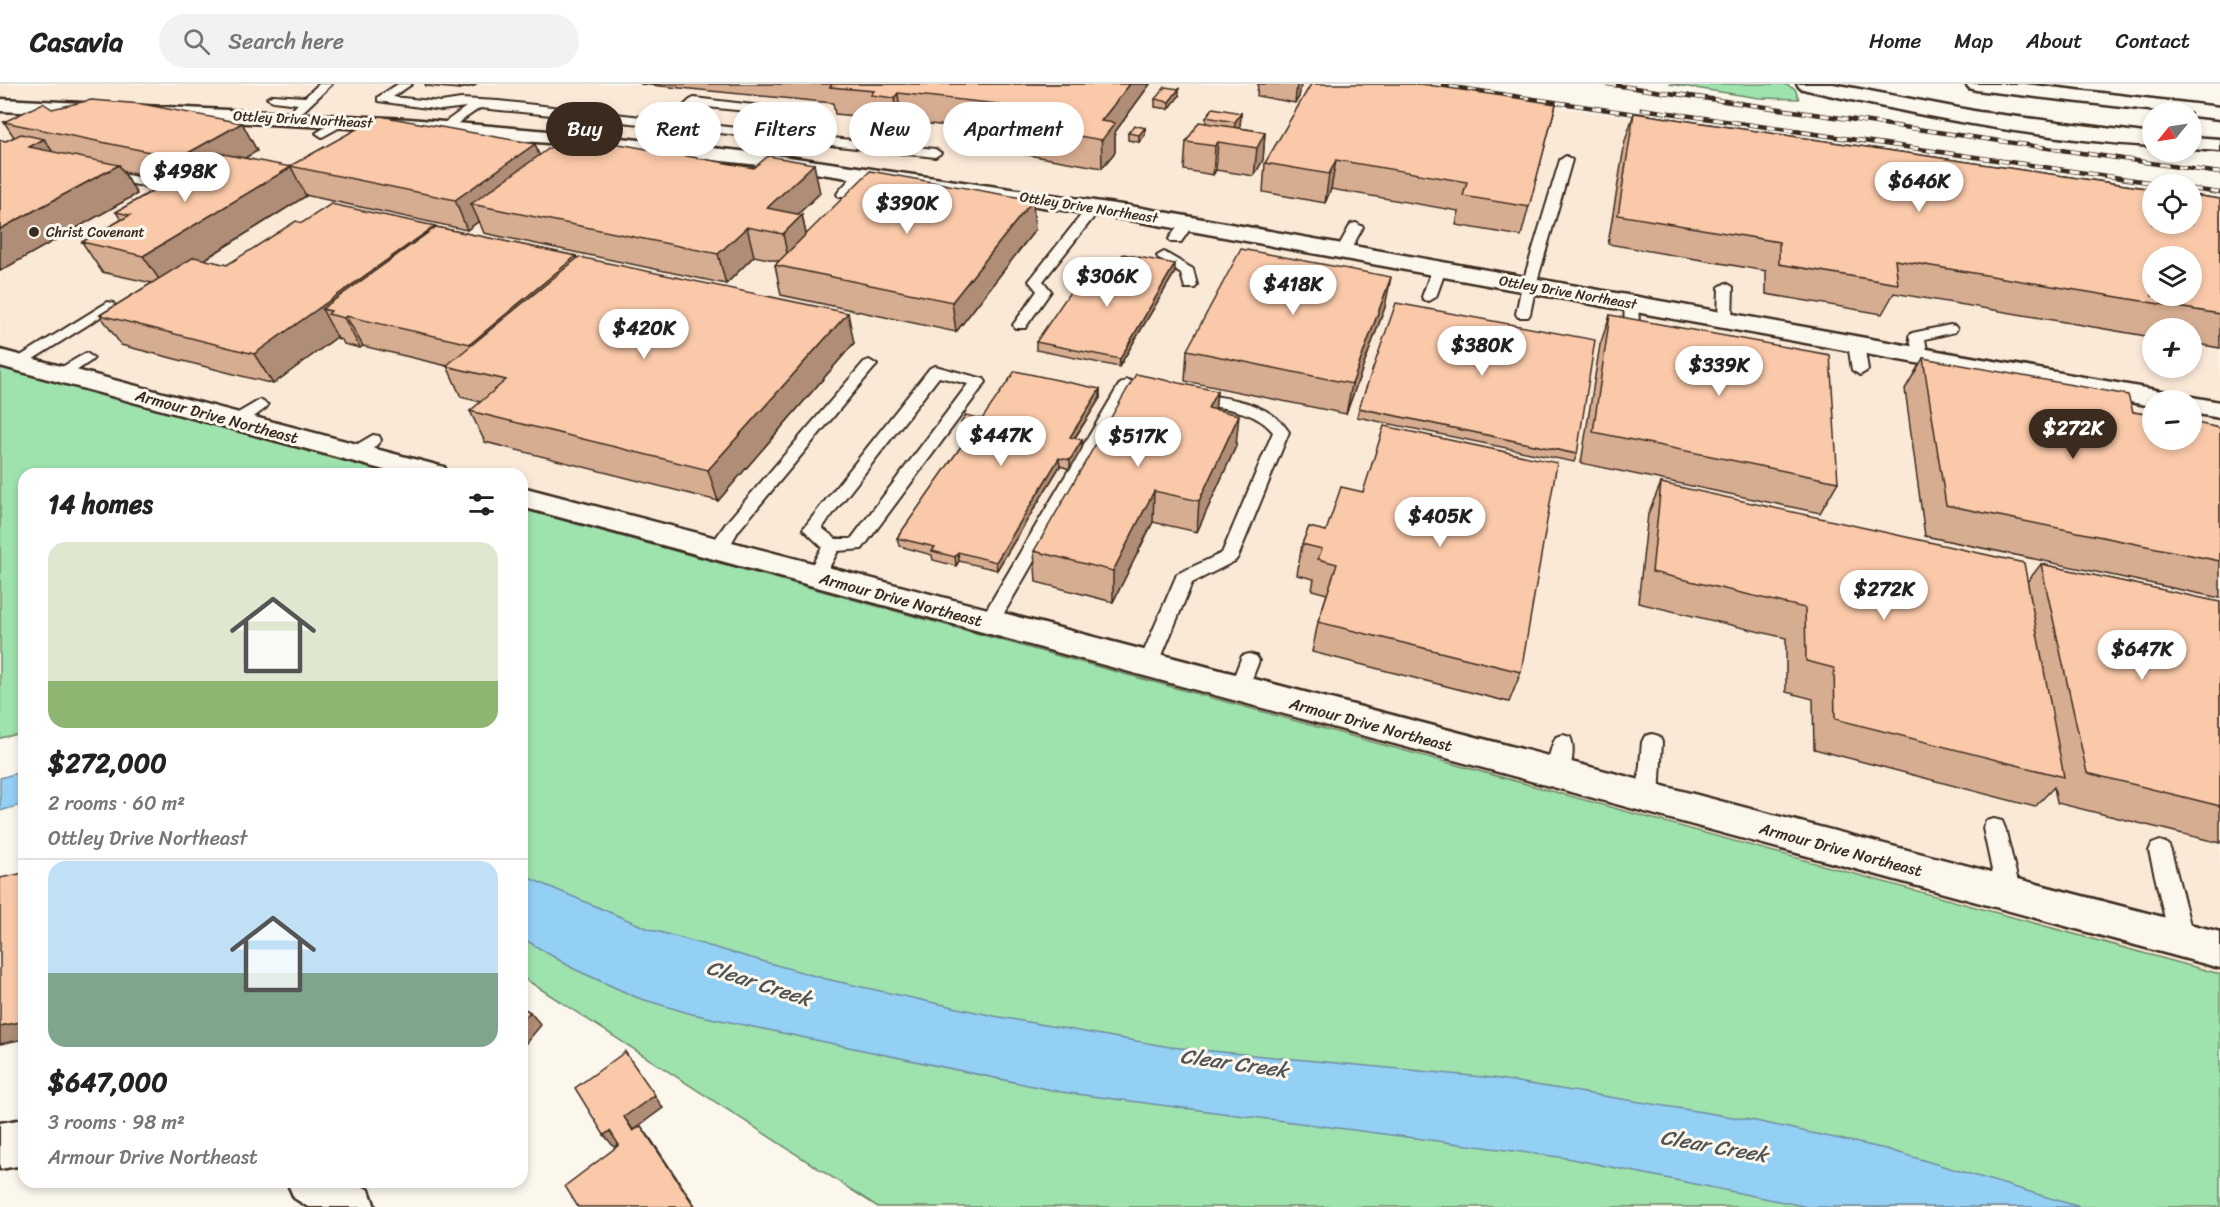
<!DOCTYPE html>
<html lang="en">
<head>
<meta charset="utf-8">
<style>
  :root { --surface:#fff; --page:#f2f2f2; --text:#222; --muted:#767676; --line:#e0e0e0; --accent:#3b2a1e }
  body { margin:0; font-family:Sriracha,sans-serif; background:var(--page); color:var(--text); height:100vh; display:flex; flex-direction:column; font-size:22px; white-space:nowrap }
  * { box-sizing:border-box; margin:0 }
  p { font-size:20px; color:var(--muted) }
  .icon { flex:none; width:33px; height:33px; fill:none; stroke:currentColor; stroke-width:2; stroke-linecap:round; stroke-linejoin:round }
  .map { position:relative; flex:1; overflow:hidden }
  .drawer { position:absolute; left:18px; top:384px; width:510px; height:720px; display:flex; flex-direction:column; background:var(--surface); border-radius:18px; box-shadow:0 3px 9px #0003 }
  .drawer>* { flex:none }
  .hud { position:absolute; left:546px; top:18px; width:570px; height:54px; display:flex; gap:12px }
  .needle { width:39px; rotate:240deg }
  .controls { position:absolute; left:2142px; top:18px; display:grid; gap:12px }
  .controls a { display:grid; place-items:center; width:60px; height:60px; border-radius:50%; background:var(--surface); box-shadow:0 3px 9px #0003; font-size:30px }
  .price { position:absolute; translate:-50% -51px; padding:0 14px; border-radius:21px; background:#fff; color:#222; font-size:20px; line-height:39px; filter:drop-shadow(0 2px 3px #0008) }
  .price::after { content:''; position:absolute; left:50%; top:36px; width:18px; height:14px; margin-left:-9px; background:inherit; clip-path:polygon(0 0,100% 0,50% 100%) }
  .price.active { background:var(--accent); color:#fff }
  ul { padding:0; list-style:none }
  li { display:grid; align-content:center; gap:12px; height:318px; padding:0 30px }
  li+li { border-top:2px solid var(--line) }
  li span { display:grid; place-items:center; height:186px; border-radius:18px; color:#555 }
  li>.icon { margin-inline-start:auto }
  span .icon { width:108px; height:108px; fill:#fffc; stroke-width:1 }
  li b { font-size:26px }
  h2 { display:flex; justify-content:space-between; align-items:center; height:72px; padding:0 30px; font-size:26px }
  .tag { padding:0 21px; border-radius:27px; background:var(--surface); box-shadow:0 3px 9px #0003; font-size:21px; line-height:54px }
  .tag.active { background:var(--accent); color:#fff }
  header { display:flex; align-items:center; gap:36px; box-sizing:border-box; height:84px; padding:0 30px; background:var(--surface); border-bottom:2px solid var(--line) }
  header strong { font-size:28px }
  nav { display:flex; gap:33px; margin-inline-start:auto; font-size:21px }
  .search { width:420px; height:54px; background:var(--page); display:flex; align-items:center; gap:15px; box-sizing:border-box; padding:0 21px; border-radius:33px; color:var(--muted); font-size:22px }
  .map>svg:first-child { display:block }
  .built { fill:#fbe9d8; fill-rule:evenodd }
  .green { fill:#9ee2ad; stroke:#6c8666; stroke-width:1.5 }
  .water { fill:#94cff4; stroke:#708d9e; stroke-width:1.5 }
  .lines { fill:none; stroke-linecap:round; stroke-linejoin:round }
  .lane-casing { stroke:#3b2a1e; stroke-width:4 }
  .street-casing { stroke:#3b2a1e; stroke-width:5 }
  .secondary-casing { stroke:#3b2a1e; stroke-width:5 }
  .highway-casing { stroke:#3b2a1e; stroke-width:5 }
  .lane { fill:#fbf7ec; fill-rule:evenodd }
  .street { fill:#fbf7ec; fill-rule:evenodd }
  .secondary { fill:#fbf7ec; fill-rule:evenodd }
  .highway { fill:#fbf7ec; fill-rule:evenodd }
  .rail-casing { stroke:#3b2a1e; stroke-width:4.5 }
  .rail { stroke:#fbf7ec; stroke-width:3; stroke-dasharray:9; stroke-linecap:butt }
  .wall { fill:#d7ad91; stroke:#3b2a1e; stroke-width:1.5 }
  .shaded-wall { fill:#af8d76; stroke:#3b2a1e; stroke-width:1.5 }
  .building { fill:#fac9a9; stroke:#3b2a1e; stroke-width:1.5; fill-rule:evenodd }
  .poi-dot { fill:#3b2a1e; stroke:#fbf7ec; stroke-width:2 }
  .labels { text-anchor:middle; stroke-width:6; stroke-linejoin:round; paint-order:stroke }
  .far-street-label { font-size:14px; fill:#3b2a1e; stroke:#fbf7ec }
  .far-poi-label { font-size:14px; fill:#3b2a1e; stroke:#fbf7ec; text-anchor:start }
  .street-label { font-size:16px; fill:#3b2a1e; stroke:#fbf7ec }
  .near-water-label { font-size:21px; font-style:italic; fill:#515354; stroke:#fbf7ec }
</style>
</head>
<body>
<header>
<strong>Casavia</strong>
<div class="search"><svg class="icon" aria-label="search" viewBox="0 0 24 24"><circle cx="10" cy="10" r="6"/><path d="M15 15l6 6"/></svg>Search here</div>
<nav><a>Home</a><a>Map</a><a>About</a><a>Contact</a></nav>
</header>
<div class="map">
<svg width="2220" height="1123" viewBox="0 0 2220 1123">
  <rect width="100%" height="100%" fill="#fbf7ec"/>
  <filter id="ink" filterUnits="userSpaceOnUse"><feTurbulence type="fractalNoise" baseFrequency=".0167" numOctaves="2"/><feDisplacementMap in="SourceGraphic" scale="12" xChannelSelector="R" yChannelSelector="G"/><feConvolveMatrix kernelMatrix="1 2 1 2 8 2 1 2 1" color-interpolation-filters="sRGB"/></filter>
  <g filter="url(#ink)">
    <path class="built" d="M0 0H1393L2152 106V140H2192L2220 116V890L522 425V390H395L0 282ZM2152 172H2192V212H2152ZM2152 244H2192V284H2152ZM2152 316H2192V356H2152Z"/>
    <g class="green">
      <path d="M1669 0H1784L1795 5 1799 15 1759 14Z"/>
      <path d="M0 282 395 390H24V649L0 654Z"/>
      <path d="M522 425 2220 890V1123H878L522 893Z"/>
    </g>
    <g class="water">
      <path d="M24 687V720L0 727V694Z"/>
      <path d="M522 791 649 845 826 895 994 932 1170 963 1493 994 1751 1036 1886 1065 2080 1123H1808L1567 1074 1061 1008 692 930 638 914 574 885 522 854Z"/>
    </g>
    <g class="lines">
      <defs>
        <g id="lane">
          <path d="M319 0H332L293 37H285L283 34 298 20 273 17 267 14 273 11 305 13Z"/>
          <path d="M398 0H412L393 13 441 18 461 15 498 17 669 36 690 16 694 14 762 22 766 23V29L697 22 681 38 935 65 941 69 935 73 777 55 756 77 752 78 746 74 764 54 613 37 584 60 578 56 580 53 601 36 480 24 445 48 439 44 441 41 466 23 441 26 378 17V13Z"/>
          <path d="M342 33 346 34V40L322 53 316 49Z"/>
          <path d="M1566 72 1572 76 1536 201 1530 230 1528 233H1518L1516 230 1522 201 1560 76Z"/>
          <path d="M862 85 868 89 866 92 849 113H839L837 110 839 107 858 86Z"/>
          <path d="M103 86 186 103 192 107 186 111 99 93 97 90Z"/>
          <path d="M1094 120 1101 124 1043 197 1051 207 1025 244H1015L1013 241 1037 207 1029 197 1089 121Z"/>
          <path d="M1187 135 1194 139 1181 158H1171L1169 155 1182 136Z"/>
          <path d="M1356 139 1363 143 1350 167 1348 170H1338L1336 167 1351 140Z"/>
          <path d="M1164 168 1193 185 1197 201 1195 204H1185L1181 190 1159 175 1157 172Z"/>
          <path d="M1439 181 1446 185 1436 213 1429 217 1424 216 1422 213 1432 185Z"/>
          <path d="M1726 199 1733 203 1732 237 1725 241 1718 237 1719 203Z"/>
          <path d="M1631 216 1638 220 1639 239 1658 252 1655 255H1645L1625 241 1624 220Z"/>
          <path d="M108 218 113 219 115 222 113 225 22 282 17 284 9 279Z"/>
          <path d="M1950 241 1955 242 1957 245 1955 248 1925 255 1928 272 1925 275H1915L1909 252 1912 249Z"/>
          <path d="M1856 255 1864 260 1868 286 1860 291 1852 286 1848 260Z"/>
          <path d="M86 269 94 274 91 277 67 293H55L53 290 55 287Z"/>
          <path d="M869 276 877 281 874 284 739 446C732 457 726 474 711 469L708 465 727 438 864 278Z"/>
          <path d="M935 282 984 295 986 298 862 465 838 467 822 497 815 499 808 497 806 492 822 463 803 445 930 284ZM939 293 968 300 851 455H836L822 444Z"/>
          <path d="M1127 296 1160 303 1162 306 1154 311 1132 307 996 543 989 545 982 543 979 538 982 533 1119 301Z"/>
          <path d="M1191 309C1226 314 1268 316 1289 348L1238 473 1235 477 1192 499 1158 581 1155 586 1148 588 1141 586 1138 581 1175 495 1177 490 1222 469 1273 348C1251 322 1216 325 1185 317L1183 314Z"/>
          <path d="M260 316 268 321 266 324 243 341H231L229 337 231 333Z"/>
          <path d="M373 351 379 352 381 356C374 365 361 376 349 373L347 369 349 365Z"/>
          <path d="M1249 570 1256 572 1259 577 1246 610 1239 613 1232 610 1229 605 1242 572Z"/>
          <path d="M1652 650 1659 652 1662 658 1659 714 1656 720 1648 723 1640 720 1637 714 1642 658 1645 652Z"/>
          <path d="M1563 651 1570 653C1576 664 1571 685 1566 696L1558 699 1550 696C1545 685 1550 664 1556 653Z"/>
          <path d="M1994 735 2002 737 2005 744 2021 810 2017 817 2009 820 2001 817 1997 810 1983 744 1986 737Z"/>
          <path d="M2160 757 2168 760 2171 767 2194 856 2190 864 2182 867 2174 864 2170 856 2149 767 2152 760Z"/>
        </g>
        <g id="street">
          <path d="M24 1035V1081L0 1085V1039Z"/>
          <path d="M287 1098H354L369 1106 375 1123H308L294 1114Z"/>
        </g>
        <g id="secondary">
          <path d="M0 15 409 35 584 50 768 70 1136 123 2167 308 2177 310 2181 316H2152V322L1136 137 768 82 584 62 409 47 0 27Z"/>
          <path d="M0 266 444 383 448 390H399L0 282Z"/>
          <path d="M2192 313 2220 318V334L2192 329V316H2181Z"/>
          <path d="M522 403 2220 848V884L522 423Z"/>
        </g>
        <g id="highway">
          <path d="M1797 0H1833L1979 28 2152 50V62C2036 55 1920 32 1807 6L1800 4Z"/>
          <path d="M1966 0H2025L2220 23V35L2192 32V28H2166L1976 6 1969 4Z"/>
          <path d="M2192 53 2220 55V67L2192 65Z"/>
        </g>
      </defs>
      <use href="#lane" class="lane-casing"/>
      <use href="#street" class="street-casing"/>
      <use href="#secondary" class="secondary-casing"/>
      <use href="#highway" class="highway-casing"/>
      <use href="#lane" class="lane"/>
      <use href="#street" class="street"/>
      <use href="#secondary" class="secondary"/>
      <use href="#highway" class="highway"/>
      <defs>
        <g id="rail">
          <path d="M1432 0 1649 32"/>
          <path d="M1607 0 2220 89"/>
          <path d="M1642 25 2162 100"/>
          <path d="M2192 105 2220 109"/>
        </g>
      </defs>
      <use href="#rail" class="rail-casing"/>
      <use href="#rail" class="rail"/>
    </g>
    <g class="wall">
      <path d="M425 0H476L474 2 459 5 426 2Z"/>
      <path d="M640 0H1150L1115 48V68L1102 84 987 64 986 46 901 37 898 42 875 39 874 34 835 30 833 19Z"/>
      <path d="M1258 0H1301L1299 13 1295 19 1257 12Z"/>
      <path d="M1179 12 1169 25 1155 23V15Z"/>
      <path d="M1556 20 1521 152 1456 141 1459 127 1331 105 1325 119 1263 108 1265 79Z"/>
      <path d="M52 25 242 39 257 67 245 74 306 112 204 176 227 181 302 139 435 142 436 143 576 172 577 174 854 259 718 417 485 358 470 327 481 318 461 313 447 282 363 262 360 264 344 260 342 256 338 255 337 253 273 300 121 261 100 231 152 199 102 188 82 158 121 136 116 128 169 97 123 87 137 110 0 187V56L6 57 14 53 4 38Z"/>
      <path d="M1241 29 1240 44 1265 48 1263 76 1254 92 1216 86 1213 91 1184 86 1186 58 1206 39V33Z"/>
      <path d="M1634 29 2220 115V264L2192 259V244H2152V253L1894 209 1882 230 1766 210V187L1608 160 1625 57Z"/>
      <path d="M1145 44V51L1139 58 1128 56V49Z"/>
      <path d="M535 60 539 72 820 109 798 130 802 131 806 150 1035 146 956 248 781 211 775 181 779 177 754 172 726 200 484 149 479 137 467 146 305 111 290 82Z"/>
      <path d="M1175 188 1119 283 1036 266V258Z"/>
      <path d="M1385 223 1346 330 1185 297 1187 266Z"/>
      <path d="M1610 231 1838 398 1820 429 1581 379 1600 261Z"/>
      <path d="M1923 274 2133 328 2220 344V514L1925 452 1905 305Z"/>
      <path d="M1100 305V314L1075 354 1082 356V364L1070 385 1060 382 997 486 959 477 956 482 933 476 932 471 899 462 897 454 968 353 962 347 961 339 982 335Z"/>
      <path d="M1217 307 1215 326 1236 362 1197 448 1153 438 1113 518 1036 498 1034 467Z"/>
      <path d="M1359 324 1577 370 1574 378 1357 333Z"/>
      <path d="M1661 399 2028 497 2041 480 2220 518V759L2057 719 2054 703 2035 723 1814 665 1813 615 1786 608V554L1638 519 1648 430Z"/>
      <path d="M1309 443 1521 588 1509 618 1312 568 1318 538 1327 510 1312 506 1314 495 1297 491 1302 460Z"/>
    </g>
    <g class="shaded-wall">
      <path d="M457 0H476L474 2 459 5Z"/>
      <path d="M1130 0H1150L1115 48V68L1102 84 1101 37Z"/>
      <path d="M1297 0H1301L1299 13 1295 19Z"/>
      <path d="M1179 5V12L1169 25V18Z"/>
      <path d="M898 9 901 37 898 42 894 14Z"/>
      <path d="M1241 29 1239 57 1234 60 1235 38Z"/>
      <path d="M242 39 257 67 196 102 179 74Z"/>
      <path d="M1145 44V51L1139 58V51Z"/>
      <path d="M1265 48 1263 76 1254 92 1257 64Z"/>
      <path d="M44 55 63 83 29 63Z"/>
      <path d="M1218 58 1216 86 1213 91 1215 62Z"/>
      <path d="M535 60 545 88 471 120 479 137 467 146 455 116Z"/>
      <path d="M1336 76 1331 105 1325 119 1329 90Z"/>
      <path d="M814 80 820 109 778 149 767 124Z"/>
      <path d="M119 81 137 110 0 187V145Z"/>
      <path d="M291 83 306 112 163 201 143 172Z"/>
      <path d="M1033 116 1035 146 956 248 952 218Z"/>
      <path d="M802 131 808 160 789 179 783 150Z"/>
      <path d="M435 142 448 171 346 232 363 262 360 264 344 234 331 227 322 225 337 253 273 300 254 270Z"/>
      <path d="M747 143 754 172 726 200 718 170Z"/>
      <path d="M576 172 587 202 484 290 470 260Z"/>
      <path d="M1175 180V188L1119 283 1120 275Z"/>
      <path d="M1391 193 1385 223 1346 330 1352 300Z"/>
      <path d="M848 229 854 259 718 417 708 386Z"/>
      <path d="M1100 305V314L1070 361V353Z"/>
      <path d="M1217 307 1214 338 1208 324Z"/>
      <path d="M1239 331 1236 362 1197 448 1199 417Z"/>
      <path d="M1082 356V364L1070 385V376Z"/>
      <path d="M1059 374 1060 382 997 486 996 478Z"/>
      <path d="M1154 407 1153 438 1113 518V487Z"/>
      <path d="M958 468 959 477 956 482 955 473Z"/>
      <path d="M530 928 541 941 522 964V937Z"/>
      <path d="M24 937V955L0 960V942Z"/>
      <path d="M625 968 663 1024 633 1046 643 1060 624 1033Z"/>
      <path d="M641 1042 650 1054 696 1123H695Z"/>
      <path d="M610 1047 620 1059 614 1063 604 1051Z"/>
    </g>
    <g class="building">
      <path d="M832 0H1130L1101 37 1115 39 1102 56 985 36 999 20 898 9 894 14 871 11 874 7 830 3Z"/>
      <path d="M1311 0H1421L1556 20 1529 123 1463 112 1467 98 1336 76 1329 90 1265 79Z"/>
      <path d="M1165 3 1179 5 1169 18 1155 15Z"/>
      <path d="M91 16 142 20 242 39 179 74 4 38 43 19 52 25Z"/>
      <path d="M1213 24 1241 29 1235 38 1206 33Z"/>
      <path d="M1634 29 2152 105V140H2192V111L2220 115V230L1895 176 1898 200 1779 180V158L1618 131ZM2152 172H2192V212H2152Z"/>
      <path d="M380 32 535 60 455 116 290 82Z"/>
      <path d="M1199 38 1265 48 1257 64 1218 58 1215 62 1186 58Z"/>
      <path d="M1134 41 1145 44 1139 51 1128 49Z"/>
      <path d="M21 50 44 55 29 63 119 81 0 145V56L6 57Z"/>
      <path d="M568 51 754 84 768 72 814 80 767 124 802 131 783 150 747 143 718 170 471 120Z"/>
      <path d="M218 69 291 83 143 172 82 158 130 131 116 128Z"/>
      <path d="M870 87 1033 116 952 218 775 181Z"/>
      <path d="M331 120 435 142 254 270 100 231 194 173 227 181 296 137 302 139Z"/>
      <path d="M436 143 576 172 470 260 346 232 344 234 328 230 331 227 322 225Z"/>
      <path d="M1241 165 1391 193 1352 300 1187 266Z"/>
      <path d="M1123 170 1175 180 1120 275 1036 258 1085 186 1110 191Z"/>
      <path d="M579 173 848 229 708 386 470 327 506 296 446 282Z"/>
      <path d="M1396 219 1595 256 1577 370 1359 324Z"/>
      <path d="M1610 231 1830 271 1838 398 1593 348Z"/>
      <path d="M1923 274 2128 311 2133 328 2152 331V356H2192V338L2220 344V477L1946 421Z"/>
      <path d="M1015 287 1100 305 1070 353 1082 356 1070 376 1059 374 996 478 958 468 955 473 932 467 935 463 897 454 971 348 961 339 966 331 982 335Z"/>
      <path d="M1136 290 1217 307 1208 324 1239 331 1199 417 1154 407 1113 487 1034 467Z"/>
      <path d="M1384 342 1557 379 1521 588 1318 538 1337 480 1318 475 1322 465 1302 460 1309 443 1326 447 1341 403 1363 408Z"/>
      <path d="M1661 399 2024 479 2064 693 1835 635 1834 584 1806 577 1805 524 1652 488Z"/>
      <path d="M2041 480 2220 518V722L2087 689Z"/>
      <path d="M24 789V937L0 942V794Z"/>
      <path d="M522 923 530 928 522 937Z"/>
      <path d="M625 968 655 1011 624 1033 633 1047 641 1042 695 1123H578L565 1102 619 1061 610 1047 604 1051 575 1004Z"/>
    </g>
  </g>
  <circle class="poi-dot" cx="34" cy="148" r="6"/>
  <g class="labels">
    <g class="far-street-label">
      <text transform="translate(303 35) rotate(3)" y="5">Ottley Drive Northeast</text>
      <text transform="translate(1089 123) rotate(9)" y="5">Ottley Drive Northeast</text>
      <text transform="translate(1568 208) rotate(10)" y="5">Ottley Drive Northeast</text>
    </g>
    <g class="far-poi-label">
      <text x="46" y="153">Christ Covenant</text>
    </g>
    <g class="street-label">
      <text transform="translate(217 332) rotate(15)" y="6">Armour Drive Northeast</text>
      <text transform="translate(901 515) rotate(15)" y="6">Armour Drive Northeast</text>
      <text transform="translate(1371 640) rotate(15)" y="6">Armour Drive Northeast</text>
      <text transform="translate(1841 765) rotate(15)" y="6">Armour Drive Northeast</text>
    </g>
    <g class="near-water-label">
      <text transform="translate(759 899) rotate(18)" y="7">Clear Creek</text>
      <text transform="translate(1234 979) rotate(8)" y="7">Clear Creek</text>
      <text transform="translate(1714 1062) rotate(10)" y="7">Clear Creek</text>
    </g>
  </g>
</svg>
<div class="controls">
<a><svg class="needle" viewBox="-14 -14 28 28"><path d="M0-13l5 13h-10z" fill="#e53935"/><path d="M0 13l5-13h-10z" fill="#767676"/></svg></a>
<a><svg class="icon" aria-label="locate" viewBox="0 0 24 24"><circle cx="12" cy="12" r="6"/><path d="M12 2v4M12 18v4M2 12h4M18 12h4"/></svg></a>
<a><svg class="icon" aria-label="layers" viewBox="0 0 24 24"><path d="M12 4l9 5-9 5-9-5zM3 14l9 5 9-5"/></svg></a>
<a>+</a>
<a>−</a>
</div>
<b class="price" style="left:185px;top:119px">$498K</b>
<b class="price" style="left:1919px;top:129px">$646K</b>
<b class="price" style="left:907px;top:151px">$390K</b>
<b class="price" style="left:1107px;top:224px">$306K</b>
<b class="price" style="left:1293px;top:232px">$418K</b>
<b class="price" style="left:644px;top:276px">$420K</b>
<b class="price" style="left:1482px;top:293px">$380K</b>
<b class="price" style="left:1719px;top:313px">$339K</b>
<b class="price active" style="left:2073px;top:376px">$272K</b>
<b class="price" style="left:1001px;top:383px">$447K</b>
<b class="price" style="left:1138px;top:384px">$517K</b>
<b class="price" style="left:1440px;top:464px">$405K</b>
<b class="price" style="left:1884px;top:537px">$272K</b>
<b class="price" style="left:2142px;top:597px">$647K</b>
<div class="hud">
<a class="tag active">Buy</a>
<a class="tag">Rent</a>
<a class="tag">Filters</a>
<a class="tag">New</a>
<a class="tag">Apartment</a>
</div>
<section class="drawer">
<h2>14 homes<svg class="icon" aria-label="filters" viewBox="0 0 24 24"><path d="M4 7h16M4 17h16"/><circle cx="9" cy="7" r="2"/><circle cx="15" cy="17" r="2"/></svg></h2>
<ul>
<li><span style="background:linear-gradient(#dfe7d0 75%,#8fb573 0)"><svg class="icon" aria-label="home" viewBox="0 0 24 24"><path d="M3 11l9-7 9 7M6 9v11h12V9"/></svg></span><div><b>$272,000</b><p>2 rooms · 60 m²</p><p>Ottley Drive Northeast</p></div></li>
<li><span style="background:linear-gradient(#bfe0f5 60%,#7fa58c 0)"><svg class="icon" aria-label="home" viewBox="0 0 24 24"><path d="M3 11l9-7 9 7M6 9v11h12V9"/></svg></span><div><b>$647,000</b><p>3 rooms · 98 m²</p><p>Armour Drive Northeast</p></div></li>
</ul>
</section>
</div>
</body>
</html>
